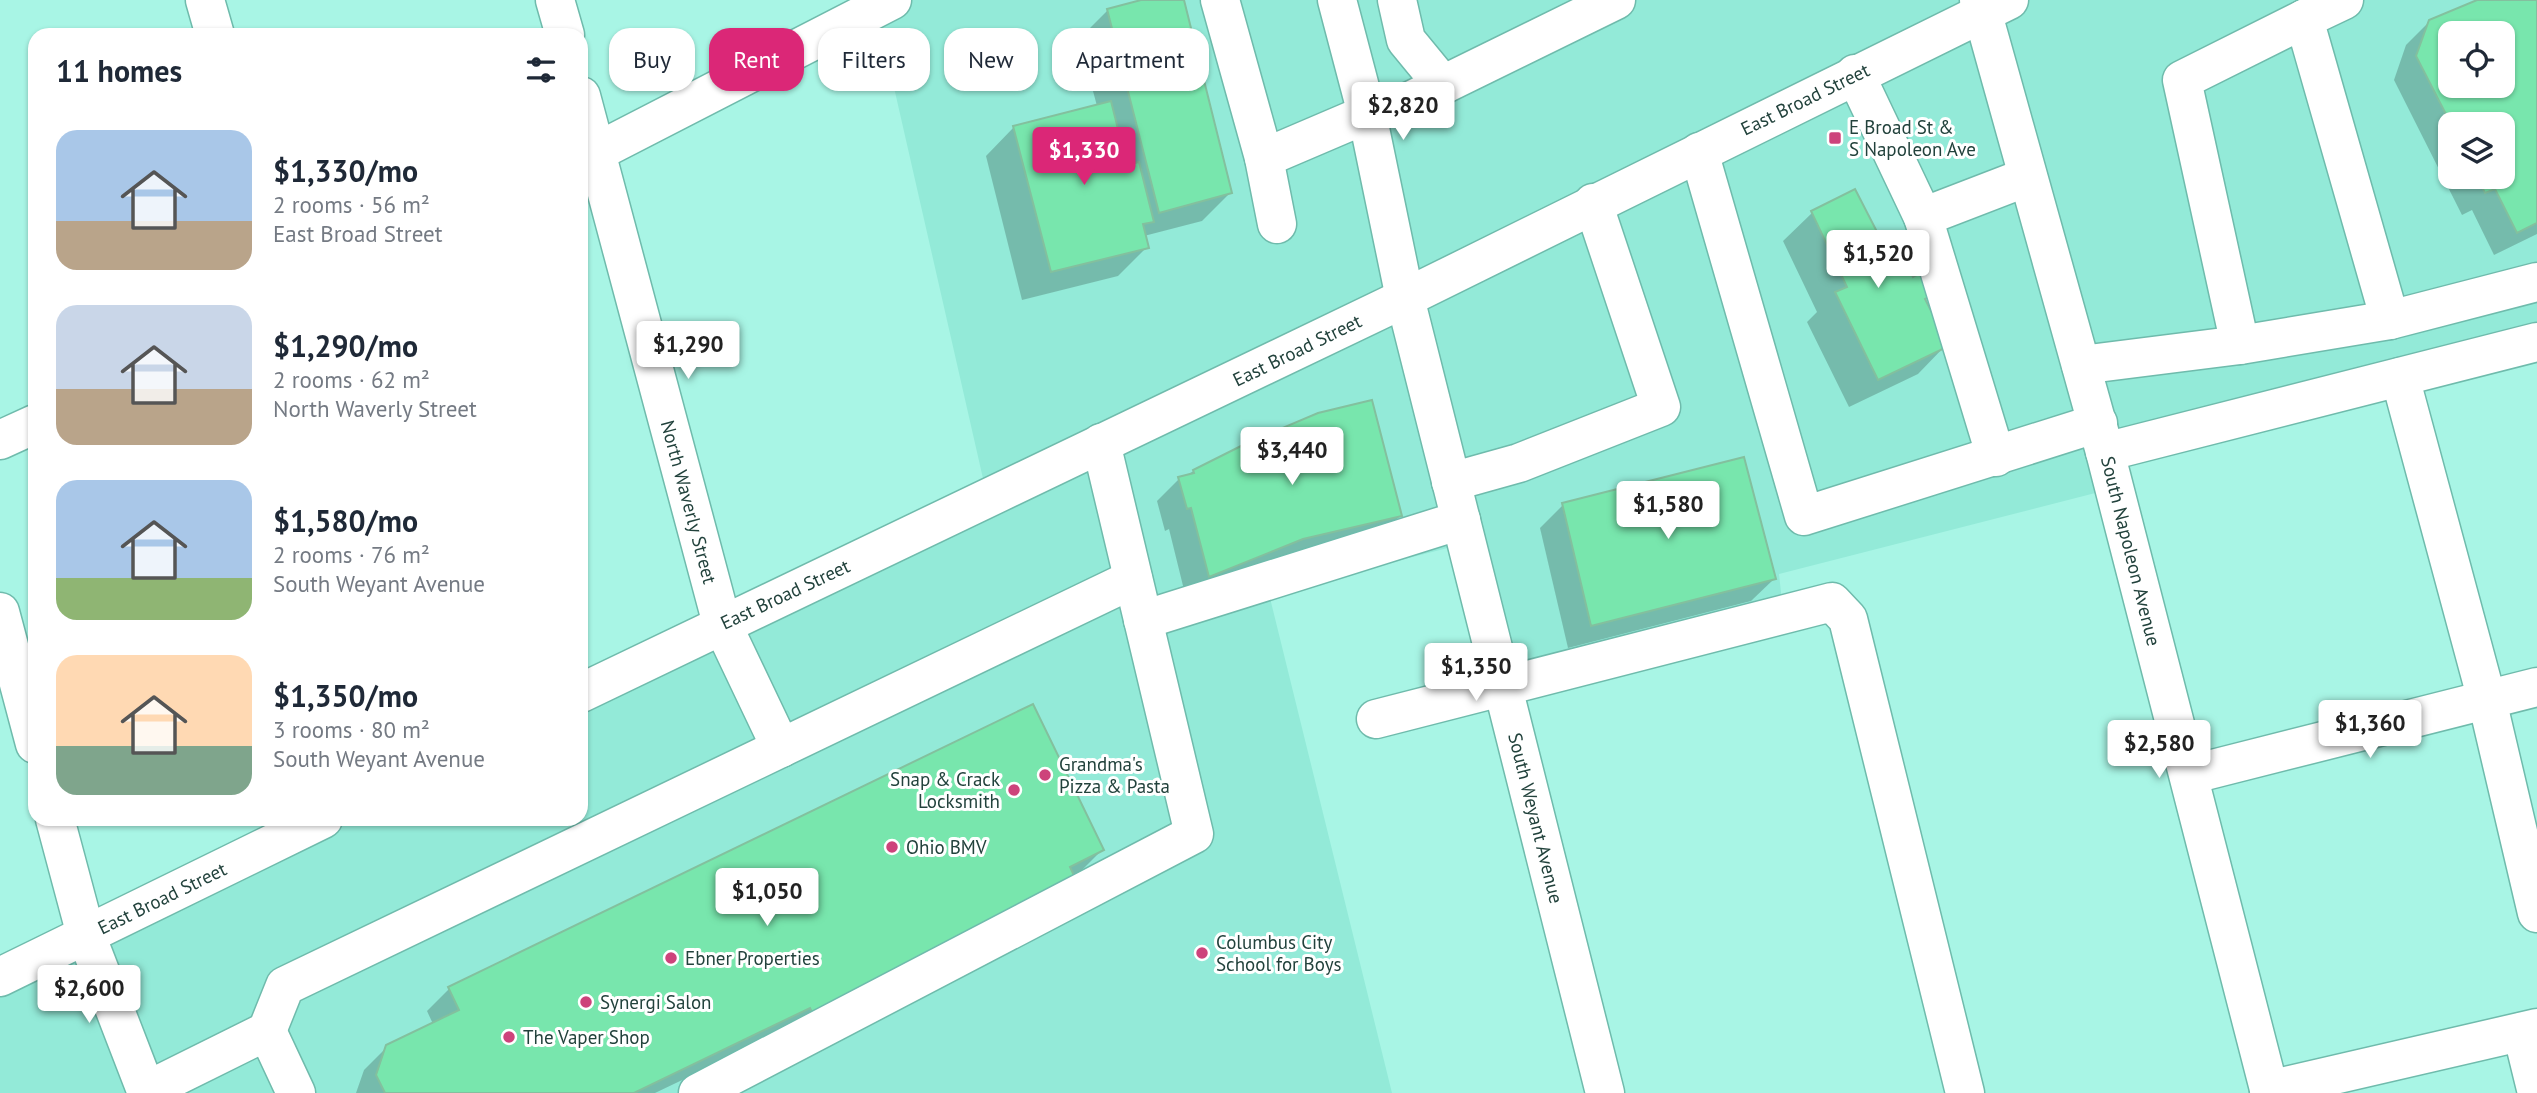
<!DOCTYPE html>
<html lang="en">
<head>
<meta charset="utf-8">
<style>
  :root { --surface:#fff; --page:#f2f2f3; --text:#1f2937; --muted:#747a83; --accent:#db2777 }
  body { margin:0; font-family:"PT Sans",sans-serif; background:var(--page); color:var(--text); height:100vh; display:flex; flex-direction:column; font-size:26px; white-space:nowrap }
  * { box-sizing:border-box; margin:0 }
  p { font-size:23px; color:var(--muted) }
  .icon { flex:none; width:38px; height:38px; fill:none; stroke:currentColor; stroke-width:2; stroke-linecap:round; stroke-linejoin:round }
  .map { position:relative; flex:1; overflow:hidden }
  .panel { position:absolute; left:28px; top:28px; width:560px; height:798px; display:flex; flex-direction:column; background:var(--surface); border-radius:21px; box-shadow:0 2px 5px #0004 }
  .panel>* { flex:none }
  .hud { position:absolute; left:609px; top:28px; width:665px; height:63px; display:flex; gap:14px }
  .fabs { position:absolute; left:2438px; top:21px; display:grid; gap:14px }
  .fabs a { display:grid; place-items:center; width:77px; height:77px; border-radius:14px; background:var(--surface); box-shadow:0 2px 5px #0004; font-size:35px }
  .price { position:absolute; translate:-50% -60px; padding:0 16px; border-radius:7px; background:#fff; color:#222; font-size:23px; line-height:46px; filter:drop-shadow(0 2px 4px #0008) }
  .price::after { content:''; position:absolute; left:50%; top:42px; width:21px; height:16px; margin-left:-10px; background:inherit; clip-path:polygon(0 0,100% 0,50% 100%) }
  .price.active { background:var(--accent); color:#fff }
  ul { padding:0; list-style:none }
  li { display:flex; align-items:center; gap:21px; height:175px; padding:0 28px }
  li span { display:grid; place-items:center; flex:none; width:196px; height:140px; border-radius:21px; color:#555 }
  li>.icon { margin-inline-start:auto }
  span .icon { width:84px; height:84px; fill:#fffc; stroke-width:1 }
  li b { font-size:30px }
  h2 { display:flex; justify-content:space-between; align-items:center; height:84px; padding:0 28px; font-size:30px }
  .tag { padding:0 24px; border-radius:21px; background:var(--surface); box-shadow:0 2px 5px #0004; font-size:24px; line-height:63px }
  .tag.active { background:var(--accent); color:#fff }
  .map>svg:first-child { display:block }
  .built { fill:#93ead8; fill-rule:evenodd }
  .shadow { fill:#0003; fill-rule:evenodd }
  .building { fill:#78e6ad; stroke:#83c09e; stroke-width:2; fill-rule:evenodd }
  .lines { fill:none; stroke-linecap:round; stroke-linejoin:round }
  .minor-casing { stroke:#6fbbac; stroke-width:41 }
  .major-casing { stroke:#6fbbac; stroke-width:41 }
  .minor { stroke:#fff; stroke-width:38 }
  .major { stroke:#fff; stroke-width:38 }
  .poi-dot { fill:#cd437b; stroke:#fff; stroke-width:2.5 }
  .labels { text-anchor:middle; stroke-width:6; stroke-linejoin:round; paint-order:stroke }
  .street-label { font-size:19px; fill:#22423c; stroke:#fff }
  .poi-label { font-size:19px; fill:#22423c; stroke:#fff; text-anchor:start }
</style>
</head>
<body>
<div class="map">
<svg width="2537" height="1093" viewBox="0 0 2537 1093">
  <rect width="100%" height="100%" fill="#a8f5e5"/>
  <path class="built" d="M882 0H2537V330L2096 449 2107 490 1779 574 1783 611 1501 678 1463 544 1269 594 1392 1093H0V980L327 819H581V695L987 496 875 4ZM2450 33H2502V86H2450ZM2450 124H2502V177H2450Z"/>
  <g class="shadow">
    <path d="M1148 0H1182L1231 192 1202 221 1144 236 1147 247 1118 276 1022 300 986 156 1014 127 1097 106 1079 39 1108 10Z"/>
    <path d="M2481 0H2537V234L2494 255 2472 210 2462 215 2394 80 2406 45 2430 21ZM2450 33H2502V86H2450ZM2450 124H2502V177H2450Z"/>
    <path d="M1812 213 1890 261 1929 295 1924 300 1946 345 1918 374 1849 407 1807 322 1817 312 1783 241Z"/>
    <path d="M1194 471 1400 516 1378 538 1186 598 1169 529 1165 531 1157 501 1179 479Z"/>
    <path d="M1563 505 1774 579 1751 601 1568 648 1540 528Z"/>
    <path d="M1102 850 1079 873 787 1030 655 1093H356L364 1070 387 1047 433 1024 427 1011 449 989Z"/>
  </g>
  <g class="building">
    <path d="M1141 0H1184L1232 193 1159 213 1107 9Z"/>
    <path d="M2477 0H2537V223L2517 233 2495 189 2485 193 2477 177H2502V124H2451L2416 56 2429 20ZM2450 33H2502V86H2450Z"/>
    <path d="M1111 101 1127 165 1139 162 1154 222 1143 224 1149 248 1051 272 1013 126Z"/>
    <path d="M1855 189 1891 259 1902 253 1913 277 1920 273 1931 296 1925 299 1949 346 1878 380 1835 292 1847 287 1811 211Z"/>
    <path d="M1372 400 1402 516 1303 539 1209 577 1191 508 1187 509 1178 477 1194 473 1193 470 1247 443 1318 413Z"/>
    <path d="M1744 457 1776 579 1591 626 1562 503Z"/>
    <path d="M1033 704 1104 850 1070 867 1078 884 812 1012 810 1008 634 1093H385L376 1075 386 1045 459 1010 448 987Z"/>
  </g>
  <g class="lines">
    <defs>
      <g id="minor">
        <path d="M205 0 215 35"/>
        <path d="M555 0 565 35"/>
        <path d="M1220 0 1264 158 1277 224"/>
        <path d="M1337 0 1367 114 1405 298 1605 1093"/>
        <path d="M1397 0 1406 40 1443 85"/>
        <path d="M1979 0 2105 452 2270 1093"/>
        <path d="M2344 0 2304 19 2390 320"/>
        <path d="M1855 74 1923 217 2027 177"/>
        <path d="M581 96 722 624 781 748"/>
        <path d="M1699 152 1804 516 2098 423"/>
        <path d="M1264 158 1367 114 1410 101 1616 0"/>
        <path d="M581 160 892 0"/>
        <path d="M1923 217 1996 457"/>
        <path d="M2240 345 2182 80 2304 19"/>
        <path d="M2081 365 2240 345 2390 320 2537 282"/>
        <path d="M2400 377 2487 700 2537 913"/>
        <path d="M0 440 35 424"/>
        <path d="M2105 452 2537 342"/>
        <path d="M1451 482 1519 463 1661 407 1593 203"/>
        <path d="M0 612 35 744"/>
        <path d="M1143 620 1461 520"/>
        <path d="M1376 719 1832 602 1848 619 1965 1093"/>
        <path d="M2189 775 2537 687"/>
        <path d="M55 819 86 935 147 1093"/>
        <path d="M267 1031 296 1093"/>
        <path d="M2522 1032 2537 1093"/>
        <path d="M2269 1090 2537 1028"/>
        <path d="M146 1091 267 1031 285 986 1133 579"/>
        <path d="M698 1093 1194 834 1101 443"/>
      </g>
      <g id="major">
        <path d="M581 693 1405 298 2009 0"/>
        <path d="M0 977 323 819"/>
      </g>
    </defs>
    <use href="#minor" class="minor-casing"/>
    <use href="#major" class="major-casing"/>
    <use href="#minor" class="minor"/>
    <use href="#major" class="major"/>
  </g>
  <g class="poi-dot">
    <rect x="1828" y="131" width="14" height="14" rx="3.5"/>
    <circle cx="1045" cy="775" r="7"/>
    <circle cx="1014" cy="790" r="7"/>
    <circle cx="892" cy="847" r="7"/>
    <circle cx="1202" cy="953" r="7"/>
    <circle cx="671" cy="958" r="7"/>
    <circle cx="586" cy="1002" r="7"/>
    <circle cx="509" cy="1037" r="7"/>
  </g>
  <g class="labels">
    <g class="street-label">
      <text transform="translate(1805 99) rotate(-26)" y="7">East Broad Street</text>
      <text transform="translate(1297 350) rotate(-26)" y="7">East Broad Street</text>
      <text transform="translate(689 502) rotate(75)" y="7">North Waverly Street</text>
      <text transform="translate(2131 551) rotate(76)" y="7">South Napoleon Avenue</text>
      <text transform="translate(785 594) rotate(-25)" y="7">East Broad Street</text>
      <text transform="translate(1536 818) rotate(76)" y="7">South Weyant Avenue</text>
      <text transform="translate(162 898) rotate(-26)" y="7">East Broad Street</text>
    </g>
    <g class="poi-label">
      <text x="1849" y="134">E Broad St &amp;<tspan x="1849" dy="22">S Napoleon Ave</tspan></text>
      <text x="1059" y="771">Grandma's<tspan x="1059" dy="22">Pizza &amp; Pasta</tspan></text>
      <text x="1000" y="786" text-anchor="end">Snap &amp; Crack<tspan x="1000" dy="22">Locksmith</tspan></text>
      <text x="906" y="854">Ohio BMV</text>
      <text x="1216" y="949">Columbus City<tspan x="1216" dy="22">School for Boys</tspan></text>
      <text x="685" y="965">Ebner Properties</text>
      <text x="600" y="1009">Synergi Salon</text>
      <text x="523" y="1044">The Vaper Shop</text>
    </g>
  </g>
</svg>
<div class="fabs">
<a><svg class="icon" aria-label="locate" viewBox="0 0 24 24"><circle cx="12" cy="12" r="6"/><path d="M12 2v4M12 18v4M2 12h4M18 12h4"/></svg></a>
<a><svg class="icon" aria-label="layers" viewBox="0 0 24 24"><path d="M12 4l9 5-9 5-9-5zM3 14l9 5 9-5"/></svg></a>
</div>
<b class="price" style="left:1403px;top:142px">$2,820</b>
<b class="price active" style="left:1084px;top:187px">$1,330</b>
<b class="price" style="left:1878px;top:290px">$1,520</b>
<b class="price" style="left:688px;top:381px">$1,290</b>
<b class="price" style="left:1292px;top:487px">$3,440</b>
<b class="price" style="left:1668px;top:541px">$1,580</b>
<b class="price" style="left:1476px;top:703px">$1,350</b>
<b class="price" style="left:2370px;top:760px">$1,360</b>
<b class="price" style="left:2159px;top:780px">$2,580</b>
<b class="price" style="left:767px;top:928px">$1,050</b>
<b class="price" style="left:89px;top:1025px">$2,600</b>
<div class="hud">
<a class="tag">Buy</a>
<a class="tag active">Rent</a>
<a class="tag">Filters</a>
<a class="tag">New</a>
<a class="tag">Apartment</a>
</div>
<section class="panel">
<h2>11 homes<svg class="icon" aria-label="filters" viewBox="0 0 24 24"><path d="M4 7h16M4 17h16"/><circle cx="9" cy="7" r="2"/><circle cx="15" cy="17" r="2"/></svg></h2>
<ul>
<li><span style="background:linear-gradient(#a9c7e8 65%,#b9a48a 0)"><svg class="icon" aria-label="home" viewBox="0 0 24 24"><path d="M3 11l9-7 9 7M6 9v11h12V9"/></svg></span><div><b>$1,330/mo</b><p>2 rooms · 56 m²</p><p>East Broad Street</p></div></li>
<li><span style="background:linear-gradient(#c9d6e8 60%,#b9a48a 0)"><svg class="icon" aria-label="home" viewBox="0 0 24 24"><path d="M3 11l9-7 9 7M6 9v11h12V9"/></svg></span><div><b>$1,290/mo</b><p>2 rooms · 62 m²</p><p>North Waverly Street</p></div></li>
<li><span style="background:linear-gradient(#a9c7e8 70%,#8fb573 0)"><svg class="icon" aria-label="home" viewBox="0 0 24 24"><path d="M3 11l9-7 9 7M6 9v11h12V9"/></svg></span><div><b>$1,580/mo</b><p>2 rooms · 76 m²</p><p>South Weyant Avenue</p></div></li>
<li><span style="background:linear-gradient(#ffd9b3 65%,#7fa58c 0)"><svg class="icon" aria-label="home" viewBox="0 0 24 24"><path d="M3 11l9-7 9 7M6 9v11h12V9"/></svg></span><div><b>$1,350/mo</b><p>3 rooms · 80 m²</p><p>South Weyant Avenue</p></div></li>
</ul>
</section>
</div>
</body>
</html>
